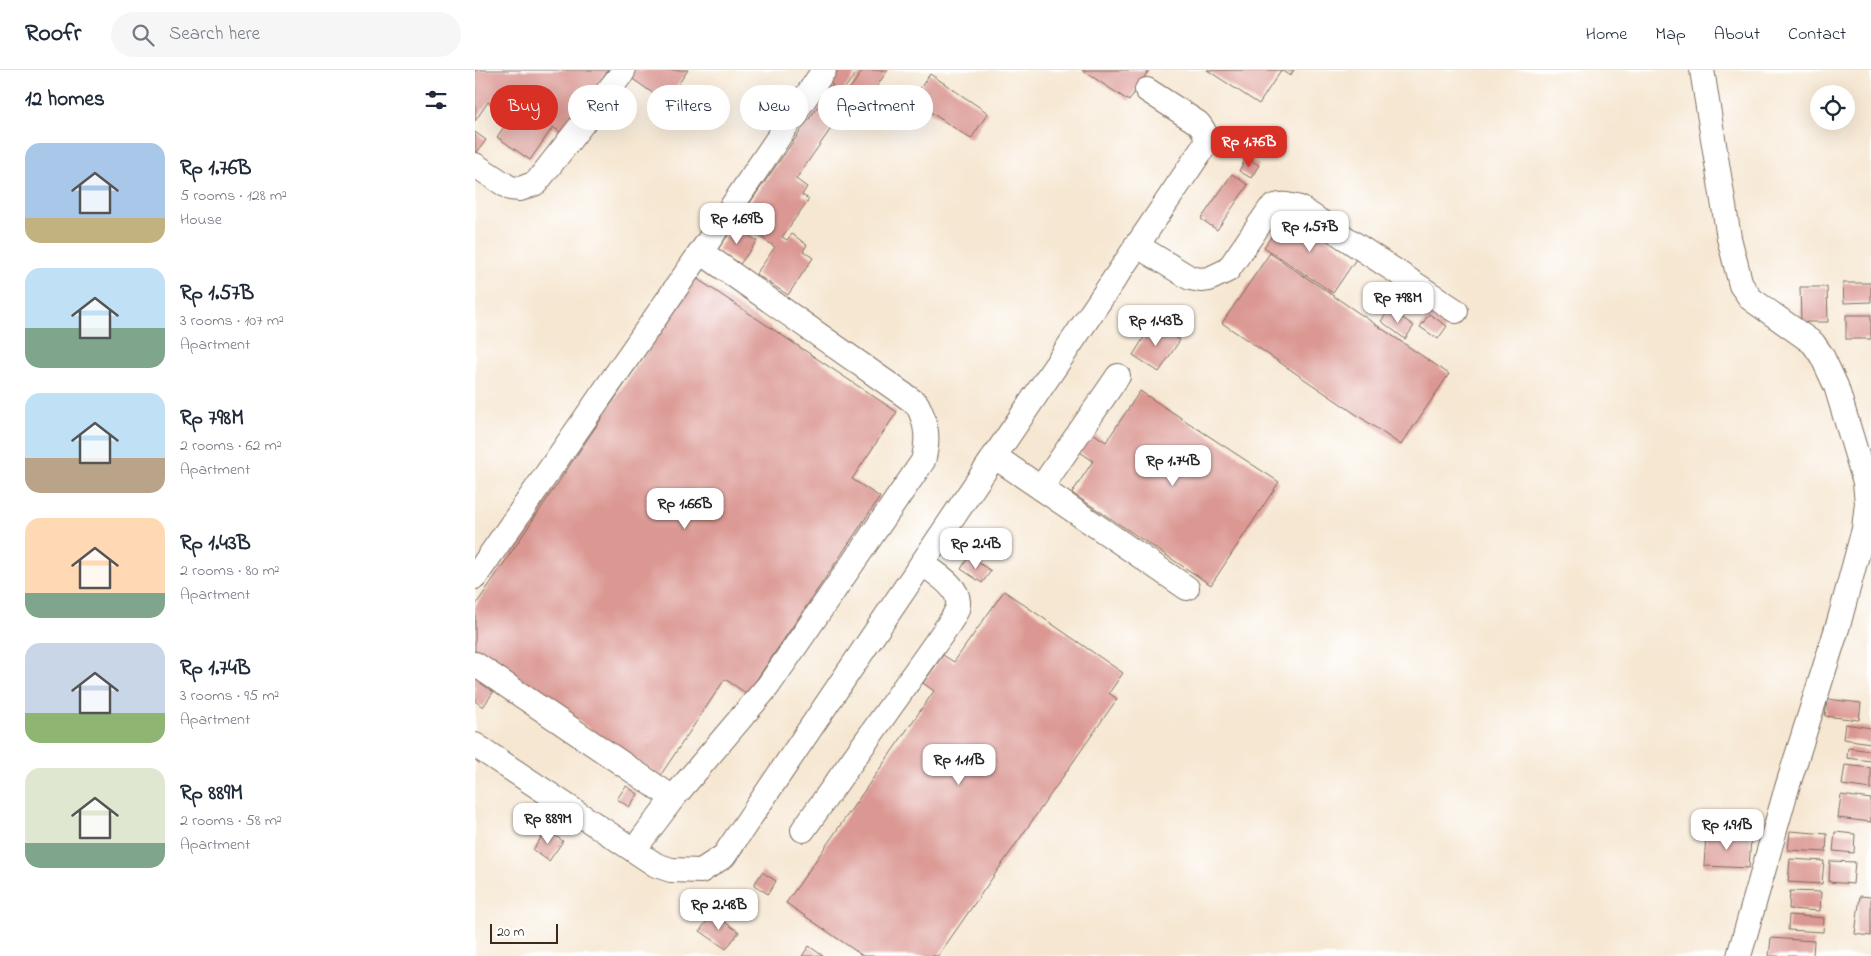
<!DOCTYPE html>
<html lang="en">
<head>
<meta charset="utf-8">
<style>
  :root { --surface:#fff; --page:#f6f6f7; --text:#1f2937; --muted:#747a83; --line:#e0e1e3; --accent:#d93025 }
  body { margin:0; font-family:"Indie Flower",sans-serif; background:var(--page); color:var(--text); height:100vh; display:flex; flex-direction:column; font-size:19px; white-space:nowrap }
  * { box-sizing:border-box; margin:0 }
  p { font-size:16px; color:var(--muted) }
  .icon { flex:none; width:28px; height:28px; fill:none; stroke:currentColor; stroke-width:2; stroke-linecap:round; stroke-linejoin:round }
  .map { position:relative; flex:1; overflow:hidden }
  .details { display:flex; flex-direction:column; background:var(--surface); width:475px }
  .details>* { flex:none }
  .guide { position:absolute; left:15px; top:15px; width:475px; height:45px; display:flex; gap:10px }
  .tools { position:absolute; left:1335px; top:15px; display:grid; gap:10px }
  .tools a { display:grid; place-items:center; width:45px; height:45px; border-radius:50%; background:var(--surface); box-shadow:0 5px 20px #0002; font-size:25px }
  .scale { position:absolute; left:15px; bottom:12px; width:68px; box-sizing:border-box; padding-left:5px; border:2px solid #3b2a1e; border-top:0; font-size:14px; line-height:18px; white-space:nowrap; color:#3b2a1e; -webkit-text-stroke:4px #fff; paint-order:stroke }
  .price { position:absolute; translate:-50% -42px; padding:0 11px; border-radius:10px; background:#fff; color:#222; font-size:16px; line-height:32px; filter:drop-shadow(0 1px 2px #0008) }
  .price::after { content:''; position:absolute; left:50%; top:30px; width:15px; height:11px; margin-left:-8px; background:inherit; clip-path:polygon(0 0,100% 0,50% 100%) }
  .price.active { background:var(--accent); color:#fff }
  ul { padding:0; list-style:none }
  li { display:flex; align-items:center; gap:15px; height:125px; padding:0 25px }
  li span { display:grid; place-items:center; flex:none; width:140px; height:100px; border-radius:15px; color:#555 }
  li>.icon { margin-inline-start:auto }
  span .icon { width:60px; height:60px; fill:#fffc; stroke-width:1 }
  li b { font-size:21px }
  h2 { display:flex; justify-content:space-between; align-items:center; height:60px; padding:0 25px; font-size:21px }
  .tag { padding:0 18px; border-radius:22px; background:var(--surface); box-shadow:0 5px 20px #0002; font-size:18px; line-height:45px }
  .tag.active { background:var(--accent); color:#fff }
  header { display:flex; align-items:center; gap:30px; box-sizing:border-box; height:70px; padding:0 25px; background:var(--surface); border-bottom:1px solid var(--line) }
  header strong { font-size:24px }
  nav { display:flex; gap:28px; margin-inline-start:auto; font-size:18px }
  .search { width:350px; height:45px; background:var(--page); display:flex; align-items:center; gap:12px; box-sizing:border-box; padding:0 18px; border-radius:28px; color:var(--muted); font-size:19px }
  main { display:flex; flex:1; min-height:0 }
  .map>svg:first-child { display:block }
  .building { fill:#db9893 }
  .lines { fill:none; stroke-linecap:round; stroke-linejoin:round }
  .minor-casing { stroke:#7c6c5d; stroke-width:26 }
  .minor { stroke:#fff; stroke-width:24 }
</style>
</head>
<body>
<header>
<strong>Roofr</strong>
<div class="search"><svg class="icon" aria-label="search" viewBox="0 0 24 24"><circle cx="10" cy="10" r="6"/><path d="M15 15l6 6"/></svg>Search here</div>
<nav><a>Home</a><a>Map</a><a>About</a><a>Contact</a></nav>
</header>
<main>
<section class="details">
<h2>12 homes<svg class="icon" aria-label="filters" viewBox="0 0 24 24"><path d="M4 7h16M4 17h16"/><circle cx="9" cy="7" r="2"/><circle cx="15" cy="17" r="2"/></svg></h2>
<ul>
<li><span style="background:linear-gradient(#a9c7e8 75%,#c2b280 0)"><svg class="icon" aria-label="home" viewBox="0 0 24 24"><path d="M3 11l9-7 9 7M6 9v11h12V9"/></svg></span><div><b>Rp 1.76B</b><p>5 rooms · 128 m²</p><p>House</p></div></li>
<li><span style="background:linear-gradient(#bfe0f5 60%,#7fa58c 0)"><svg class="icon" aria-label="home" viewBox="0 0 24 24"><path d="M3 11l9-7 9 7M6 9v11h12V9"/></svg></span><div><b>Rp 1.57B</b><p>3 rooms · 107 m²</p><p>Apartment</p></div></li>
<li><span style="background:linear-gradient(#bfe0f5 65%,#b9a48a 0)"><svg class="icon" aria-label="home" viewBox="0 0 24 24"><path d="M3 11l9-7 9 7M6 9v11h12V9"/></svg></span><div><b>Rp 798M</b><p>2 rooms · 62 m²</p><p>Apartment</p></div></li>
<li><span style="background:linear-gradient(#ffd9b3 75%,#7fa58c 0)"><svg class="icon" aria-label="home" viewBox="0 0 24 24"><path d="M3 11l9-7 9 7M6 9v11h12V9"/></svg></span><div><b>Rp 1.43B</b><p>2 rooms · 80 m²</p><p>Apartment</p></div></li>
<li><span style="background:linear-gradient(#c9d6e8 70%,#8fb573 0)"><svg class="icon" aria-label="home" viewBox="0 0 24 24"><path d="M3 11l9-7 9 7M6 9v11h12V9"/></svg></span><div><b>Rp 1.74B</b><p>3 rooms · 95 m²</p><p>Apartment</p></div></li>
<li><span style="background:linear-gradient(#dfe7d0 75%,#7fa58c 0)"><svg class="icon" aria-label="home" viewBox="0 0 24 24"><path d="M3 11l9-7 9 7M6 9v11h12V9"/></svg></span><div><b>Rp 889M</b><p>2 rooms · 58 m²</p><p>Apartment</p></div></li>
</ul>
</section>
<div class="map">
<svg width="1396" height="886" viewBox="0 0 1396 886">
  <rect width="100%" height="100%" fill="#fff"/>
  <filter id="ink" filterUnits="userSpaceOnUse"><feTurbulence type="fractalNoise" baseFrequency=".02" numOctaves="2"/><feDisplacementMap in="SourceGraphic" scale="10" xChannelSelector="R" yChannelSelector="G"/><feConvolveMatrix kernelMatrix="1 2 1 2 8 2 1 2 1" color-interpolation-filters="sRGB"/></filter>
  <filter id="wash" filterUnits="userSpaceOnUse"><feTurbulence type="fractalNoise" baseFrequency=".0096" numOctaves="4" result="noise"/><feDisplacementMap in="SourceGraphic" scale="20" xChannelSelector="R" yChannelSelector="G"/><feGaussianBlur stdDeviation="1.12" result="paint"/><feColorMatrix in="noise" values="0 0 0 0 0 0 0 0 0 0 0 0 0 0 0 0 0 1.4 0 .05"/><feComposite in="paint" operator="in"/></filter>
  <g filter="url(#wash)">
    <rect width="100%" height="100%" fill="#f6e7d2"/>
    <g id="blocks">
      <g class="building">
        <path d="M0 0H133L89 65 78 57 55 90 22 67 43 36 35 30 26 41 13 32 0 51Z"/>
        <path d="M145 0H213L200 19 179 24Z"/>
        <path d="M362 0H383L367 22 371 24 388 0H413L388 36 377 28 321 109 332 117 327 125 334 129 307 167 312 170 317 164 332 175 328 181 338 188 313 225 281 204 300 177 262 151 358 15 354 12Z"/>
        <path d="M607 0H674L654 31Z"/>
        <path d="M732 0H806L784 34Z"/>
        <path d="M806 0H819L815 6Z"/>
        <path d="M455 4 513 43 496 69 437 30Z"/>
        <path d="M0 62 11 70 0 85Z"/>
        <path d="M771 88 784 95 776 108 764 101Z"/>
        <path d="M757 104 773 115 742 160 726 149Z"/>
        <path d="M813 142 881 189 858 223 789 177Z"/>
        <path d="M260 155 282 171 265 194 243 179Z"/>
        <path d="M795 183 974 304 926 375 747 253Z"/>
        <path d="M221 208 422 342 377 409 405 427 272 624 250 609 185 706 0 582V536Z"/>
        <path d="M1368 213H1396V232L1369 233Z"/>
        <path d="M1325 217H1352L1353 252H1326Z"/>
        <path d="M915 239 939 256 930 269 906 251Z"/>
        <path d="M954 244 972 256 963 269 945 257Z"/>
        <rect x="1371" y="245" width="25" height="24"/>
        <path d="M678 253 705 270 684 302 658 285Z"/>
        <path d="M665 321 804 412 736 515 597 423 618 391 599 378 612 359 631 372Z"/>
        <path d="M494 486 516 501 507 513 486 499Z"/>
        <path d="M529 521 648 603 634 623 642 629 463 886H388L311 833 459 621 448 613 468 585 479 592Z"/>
        <path d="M0 603 21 618 8 637 0 631Z"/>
        <path d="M1352 629 1386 633 1384 650 1350 646Z"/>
        <path d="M1370 654 1396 658V673L1368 669Z"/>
        <path d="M1373 678 1396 681V691L1372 688Z"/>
        <path d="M1370 695 1396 698V719L1367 715Z"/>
        <path d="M151 716 163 724 154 737 142 729Z"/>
        <path d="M1366 725 1396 729V752L1363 748Z"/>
        <path d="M71 760 88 771 74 791 58 780Z"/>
        <path d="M1315 761 1352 764 1351 782 1313 780Z"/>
        <path d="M1360 762 1380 764 1379 783 1358 781Z"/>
        <path d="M1231 765 1276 767 1274 798 1229 796Z"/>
        <path d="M1315 789 1349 791 1347 814 1313 812Z"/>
        <path d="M1355 791 1380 792 1378 814 1354 812Z"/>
        <path d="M287 802 301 811 293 824 279 815Z"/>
        <path d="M1315 821 1346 822 1345 841 1314 839Z"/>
        <path d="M1385 826 1396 827V866L1380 864Z"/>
        <path d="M237 843 264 862 251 879 225 861Z"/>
        <path d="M1314 845 1349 848 1348 862 1313 860Z"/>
        <path d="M1296 868 1339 871 1338 886H1294Z"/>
        <path d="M334 876 348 886H327Z"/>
      </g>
    </g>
  </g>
  <g filter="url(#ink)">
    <use href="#blocks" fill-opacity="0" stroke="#7c6c5d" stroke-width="1"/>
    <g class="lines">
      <defs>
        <g id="minor">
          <path d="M1227 0 1254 168 1266 215 1276 229 1338 273 1347 286 1361 316 1390 412 1392 433 1389 459 1364 552 1311 721 1264 886"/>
          <path d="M0 95 35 118 45 119 61 113 148 2"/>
          <path d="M661 175 715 208 726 210 734 209 753 200 795 139C805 132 814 135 825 138L981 241"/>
          <path d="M519 386 712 518"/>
          <path d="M566 418 643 306"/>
          <path d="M0 507 226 182 349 0"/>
          <path d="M0 594 198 728"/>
          <path d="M0 675 181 795 196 800 226 801 249 786 730 75C732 65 729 60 723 53L672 20"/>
          <path d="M328 760 467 564C472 556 484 542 483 532 483 515 459 503 447 493"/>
          <path d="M159 780 198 728 293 616 448 391C454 370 452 353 442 334L226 182"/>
        </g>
      </defs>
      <use href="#minor" class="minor-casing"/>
      <use href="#minor" class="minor"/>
    </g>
  </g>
</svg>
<div class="tools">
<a><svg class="icon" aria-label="locate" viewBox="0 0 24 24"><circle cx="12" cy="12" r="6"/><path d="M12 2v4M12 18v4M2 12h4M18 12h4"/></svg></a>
</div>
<div class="scale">20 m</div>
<b class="price active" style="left:774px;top:98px">Rp 1.76B</b>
<b class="price" style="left:262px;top:175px">Rp 1.69B</b>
<b class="price" style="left:835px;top:183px">Rp 1.57B</b>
<b class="price" style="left:923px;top:254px">Rp 798M</b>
<b class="price" style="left:681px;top:277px">Rp 1.43B</b>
<b class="price" style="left:698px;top:417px">Rp 1.74B</b>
<b class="price" style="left:210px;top:460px">Rp 1.66B</b>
<b class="price" style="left:501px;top:500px">Rp 2.4B</b>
<b class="price" style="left:484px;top:716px">Rp 1.11B</b>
<b class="price" style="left:73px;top:775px">Rp 889M</b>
<b class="price" style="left:1252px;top:781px">Rp 1.91B</b>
<b class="price" style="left:244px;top:861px">Rp 2.48B</b>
<div class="guide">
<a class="tag active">Buy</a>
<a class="tag">Rent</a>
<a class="tag">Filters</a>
<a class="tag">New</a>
<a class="tag">Apartment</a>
</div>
</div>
</main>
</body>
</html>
